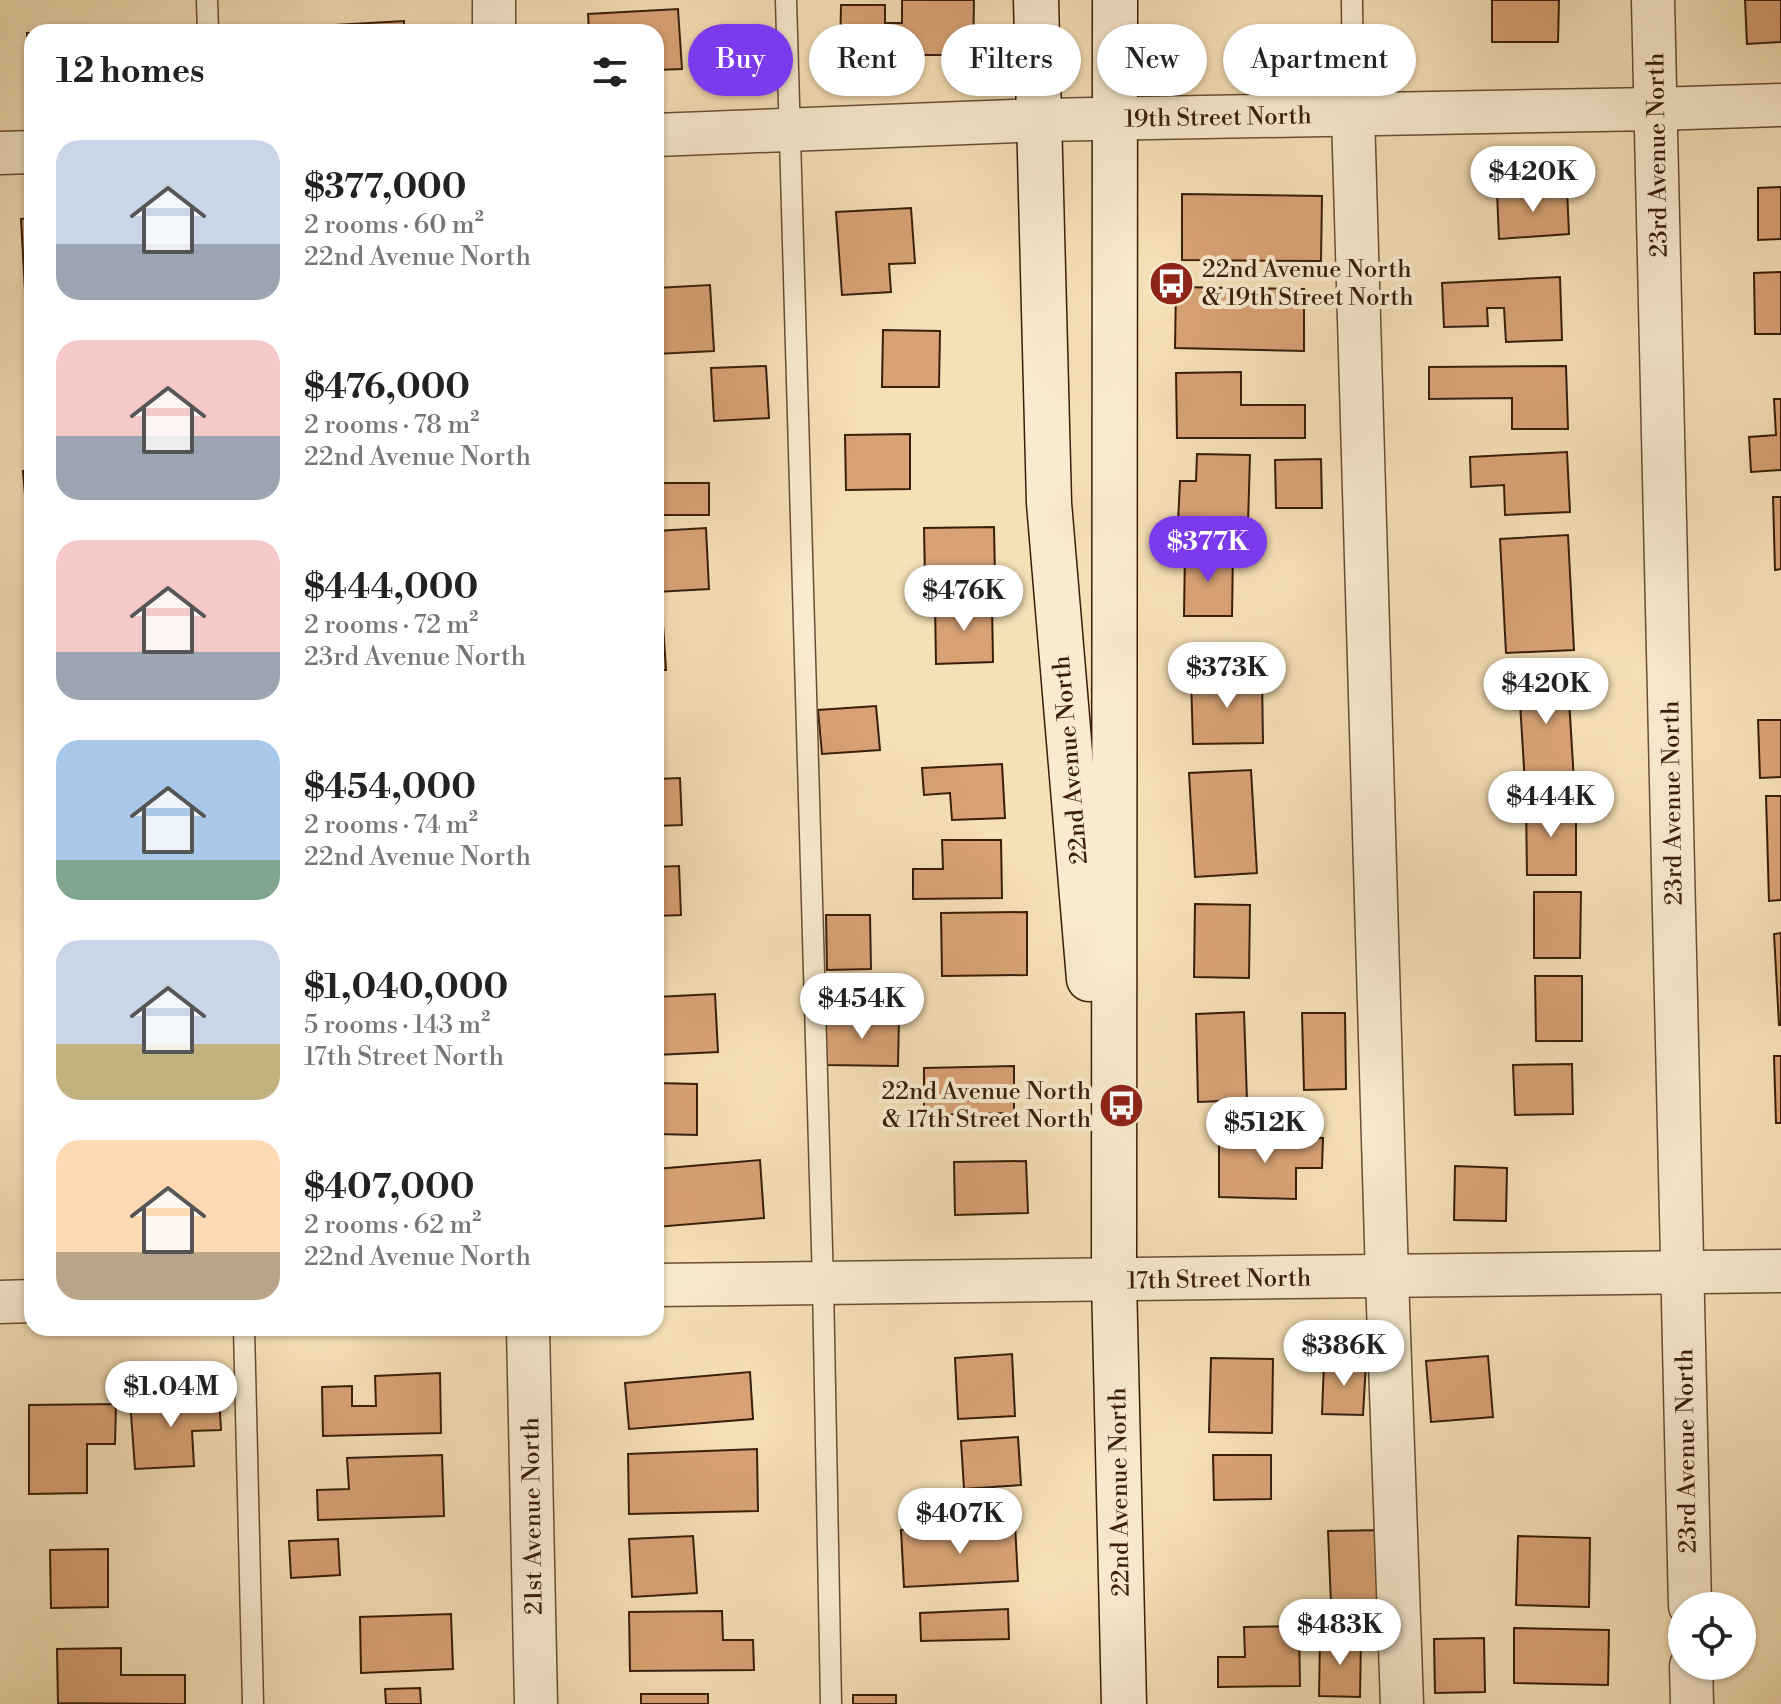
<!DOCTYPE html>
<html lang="en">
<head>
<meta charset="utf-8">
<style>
  :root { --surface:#fff; --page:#f2f2f2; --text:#222; --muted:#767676; --accent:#7c3aed }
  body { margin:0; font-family:"Libre Bodoni",serif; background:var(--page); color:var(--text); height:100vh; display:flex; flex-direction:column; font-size:30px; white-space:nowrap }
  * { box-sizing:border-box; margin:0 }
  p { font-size:26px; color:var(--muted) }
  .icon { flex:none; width:44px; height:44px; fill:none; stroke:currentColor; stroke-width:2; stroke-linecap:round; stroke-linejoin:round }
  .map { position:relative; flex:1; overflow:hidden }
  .sheet { position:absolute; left:24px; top:24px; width:640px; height:1312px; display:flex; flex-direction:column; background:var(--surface); border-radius:24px; box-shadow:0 2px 6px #0004 }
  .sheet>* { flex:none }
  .guide { position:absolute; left:688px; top:24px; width:760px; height:72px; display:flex; gap:16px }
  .buttons { position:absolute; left:1668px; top:1592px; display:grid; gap:16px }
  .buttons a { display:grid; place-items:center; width:88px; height:88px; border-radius:50%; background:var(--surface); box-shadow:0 2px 6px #0004; font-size:40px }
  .price { position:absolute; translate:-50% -68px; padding:0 18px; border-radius:28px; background:#fff; color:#222; font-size:26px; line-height:52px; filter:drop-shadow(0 2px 4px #0008) }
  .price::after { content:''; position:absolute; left:50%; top:48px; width:24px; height:18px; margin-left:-12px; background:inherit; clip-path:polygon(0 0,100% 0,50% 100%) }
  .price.selected { background:var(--accent); color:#fff }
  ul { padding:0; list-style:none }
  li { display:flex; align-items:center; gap:24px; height:200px; padding:0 32px }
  li span { display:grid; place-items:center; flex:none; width:224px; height:160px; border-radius:24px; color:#555 }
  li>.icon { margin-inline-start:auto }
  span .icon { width:96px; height:96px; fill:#fffc; stroke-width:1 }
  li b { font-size:34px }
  h2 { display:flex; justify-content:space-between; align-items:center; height:96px; padding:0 32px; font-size:34px }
  .pill { padding:0 28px; border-radius:36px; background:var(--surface); box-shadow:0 2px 6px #0004; font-size:28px; line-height:72px }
  .pill.selected { background:var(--accent); color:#fff }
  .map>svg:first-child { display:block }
  .building { fill:#d8a276; stroke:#3a1e09; stroke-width:2 }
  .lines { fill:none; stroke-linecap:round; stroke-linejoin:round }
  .service-casing { stroke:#694e34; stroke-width:23 }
  .minor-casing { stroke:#694e34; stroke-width:45 }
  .secondary-casing { stroke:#3a1e09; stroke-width:47 }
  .service { stroke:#f9ebd0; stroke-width:20 }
  .minor { stroke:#f9ebd0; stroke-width:42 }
  .secondary { stroke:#f9ebd0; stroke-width:44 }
  .labels { text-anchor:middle; stroke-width:8; stroke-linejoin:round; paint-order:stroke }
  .street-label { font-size:24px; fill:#3a1e09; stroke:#f9ebd0 }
  .poi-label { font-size:24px; fill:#3a1e09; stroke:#f9ebd0; text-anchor:start }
</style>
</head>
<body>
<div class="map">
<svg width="1781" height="1704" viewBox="0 0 1781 1704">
  <rect width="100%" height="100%" fill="#f6e0b6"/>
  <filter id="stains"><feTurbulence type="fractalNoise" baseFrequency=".0025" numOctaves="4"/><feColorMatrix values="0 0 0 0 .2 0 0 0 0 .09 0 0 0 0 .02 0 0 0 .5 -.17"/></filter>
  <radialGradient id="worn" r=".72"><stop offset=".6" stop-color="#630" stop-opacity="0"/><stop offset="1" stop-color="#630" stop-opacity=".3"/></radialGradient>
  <g class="building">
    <path d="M902 0H974L973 55H840L841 5H885V23H902Z"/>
    <path d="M1492 0H1559L1558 42H1492Z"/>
    <path d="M1745 0H1781V42L1747 44Z"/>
    <path d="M678 9 682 69 656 70V32H589L588 14Z"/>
    <path d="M404 21V32H318L317 26Z"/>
    <path d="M761 26 763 67 719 70 717 29Z"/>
    <path d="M27 33H32V84H28Z"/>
    <path d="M1781 187V239L1758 240V188Z"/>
    <path d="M1567 189 1569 234 1499 239 1497 193Z"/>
    <path d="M1182 194 1322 196 1321 261 1182 260Z"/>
    <path d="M911 208 915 263 889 264 891 292 842 295 836 212Z"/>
    <path d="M32 218V307L26 308 21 219Z"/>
    <path d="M1781 272V334H1755L1754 273Z"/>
    <path d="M1560 277 1562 340 1506 342 1504 308H1487L1488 326 1444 327 1442 283Z"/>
    <path d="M710 285 714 351 656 354V288Z"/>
    <path d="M1176 287 1304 289V351L1175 348Z"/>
    <path d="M883 330 940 331 939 387H882Z"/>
    <path d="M766 366 769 418 714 421 711 368Z"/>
    <path d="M1566 366 1568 429H1512V398L1429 399V367Z"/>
    <path d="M1241 372V405H1305V438H1177L1176 373Z"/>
    <path d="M1774 399H1781V470L1751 472 1749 437 1776 435Z"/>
    <path d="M910 434V489L846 490 845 435Z"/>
    <path d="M1567 452 1570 512 1505 515 1504 485 1471 487 1470 457Z"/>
    <path d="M1197 454 1250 455 1248 525 1178 523 1180 481H1196Z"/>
    <path d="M1321 459 1322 508H1276L1275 460Z"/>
    <path d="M23 471H32V531H28Z"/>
    <rect x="656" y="483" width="53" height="32"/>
    <path d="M1773 497H1781V569L1775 570Z"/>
    <path d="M994 527 995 578 925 579 924 528Z"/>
    <path d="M706 528 709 589 656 592V531Z"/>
    <path d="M1568 535 1574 650 1506 653 1500 539Z"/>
    <path d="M1185 551H1233L1232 616H1184Z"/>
    <path d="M935 603H992L993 662 936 664Z"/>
    <path d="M656 610H662L666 670H656Z"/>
    <path d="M28 625H32V688H29Z"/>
    <path d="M1567 667 1574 781 1525 784 1518 670Z"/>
    <path d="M1262 676 1263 743 1193 744 1191 678Z"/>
    <path d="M656 687H658L660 742H656Z"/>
    <path d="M876 706 880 750 822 754 818 710Z"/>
    <path d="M1758 720H1781V777L1760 778Z"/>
    <path d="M1002 764 1005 818 952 820 950 793 924 795 922 768Z"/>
    <path d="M1251 770 1257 873 1195 877 1189 773Z"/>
    <path d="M680 778 682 825 656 826V779Z"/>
    <path d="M1766 796H1781V900L1769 901Z"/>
    <path d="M1526 803H1576V875H1527Z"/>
    <path d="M942 840H1001L1002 898 913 899V869H943Z"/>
    <path d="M679 866 681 915 656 916V867Z"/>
    <path d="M1534 892H1581L1580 958H1534Z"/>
    <path d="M1195 904 1250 905 1249 978 1194 977Z"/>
    <path d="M1027 912V975L942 976 941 913Z"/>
    <path d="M826 915H870L871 969 827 970Z"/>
    <path d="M1781 933V1025H1779L1774 934Z"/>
    <path d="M1535 976H1582V1041H1536Z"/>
    <path d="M715 994 718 1052 656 1055V997Z"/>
    <path d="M1244 1012 1247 1100 1198 1102 1196 1014Z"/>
    <path d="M1302 1013H1345L1346 1089 1304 1090Z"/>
    <path d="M826 1015 899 1017 898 1066 826 1065Z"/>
    <path d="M1774 1056H1781V1123H1776Z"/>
    <path d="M1572 1064 1573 1114 1515 1115 1513 1065Z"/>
    <path d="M1014 1066V1113L924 1115V1068Z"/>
    <path d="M656 1083 697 1084V1135L656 1134Z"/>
    <path d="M1219 1136 1323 1138 1322 1168H1296V1199L1219 1197Z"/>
    <path d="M760 1160 764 1218 656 1227V1169Z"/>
    <path d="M1026 1161 1028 1213 955 1215 954 1162Z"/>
    <path d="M1455 1166 1507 1168 1506 1221 1454 1220Z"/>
    <path d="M1012 1354 1015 1416 958 1419 955 1358Z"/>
    <path d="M1488 1356 1493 1417 1431 1422 1426 1361Z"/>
    <path d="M1211 1358 1273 1359 1272 1433 1209 1432Z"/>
    <path d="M1324 1362 1366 1363 1363 1415 1322 1414Z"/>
    <path d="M750 1372 753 1419 629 1429 625 1383Z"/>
    <path d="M440 1373 441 1433 323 1436 322 1387 352 1386V1406H376L375 1376Z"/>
    <path d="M219 1395 221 1430 192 1431 194 1466 135 1469 130 1400Z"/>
    <path d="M116 1404 115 1444H87V1493L29 1494V1405Z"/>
    <path d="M1018 1437 1021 1485 964 1489 961 1441Z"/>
    <path d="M757 1449 758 1511 629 1514 628 1454Z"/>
    <path d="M442 1455 444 1516 318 1520 317 1490 349 1489 347 1458Z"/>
    <path d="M1213 1455H1271V1499L1214 1500Z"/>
    <path d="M1015 1524 1018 1581 904 1587 901 1530Z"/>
    <path d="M1385 1530 1387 1602 1331 1604 1328 1531Z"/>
    <path d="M693 1536 697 1593 632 1597 629 1539Z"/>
    <path d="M1518 1536 1590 1538 1589 1607 1516 1605Z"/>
    <path d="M338 1539 340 1575 291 1578 289 1541Z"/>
    <path d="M108 1549V1607L51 1608 50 1550Z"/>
    <path d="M1008 1609 1009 1639 921 1641 920 1613Z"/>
    <path d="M722 1611 723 1640H753L754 1670 630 1671 629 1612Z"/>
    <path d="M451 1614 453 1669 361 1673 360 1617Z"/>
    <path d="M1299 1626 1300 1686 1218 1687V1657H1245L1244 1627Z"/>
    <path d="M1514 1628 1609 1630 1608 1685 1514 1683Z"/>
    <path d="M1320 1637 1361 1638 1360 1697 1319 1696Z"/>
    <path d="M1484 1638 1485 1692 1435 1693 1434 1639Z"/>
    <path d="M121 1648V1675H185V1704L58 1703 57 1649Z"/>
    <path d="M420 1688 421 1704H386L385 1689Z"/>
    <rect x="641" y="1694" width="67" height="10"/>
    <rect x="853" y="1695" width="43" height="9"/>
  </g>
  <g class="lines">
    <defs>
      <g id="service">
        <path d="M207 0 208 32"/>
        <path d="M786 0 823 1283 831 1704"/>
        <path d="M1352 0 1353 114"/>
        <path d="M244 1328 253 1704"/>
      </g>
      <g id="minor">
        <path d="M494 0V32"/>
        <path d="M1653 0 1690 1606"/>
        <path d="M1353 114 1387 1277 1402 1704"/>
        <path d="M656 135 1040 120 1655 109 1781 105"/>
        <path d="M0 153 32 152"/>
        <path d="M656 1285 1781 1271"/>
        <path d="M0 1302 32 1301"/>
        <path d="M528 1328 536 1704"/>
        <path d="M1691 1666 1692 1704"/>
      </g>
      <g id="secondary">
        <path d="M1036 0 1049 503 1089 979"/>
        <path d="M1115 0 1114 1280 1124 1704"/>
      </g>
    </defs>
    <use href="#service" class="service-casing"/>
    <use href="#minor" class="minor-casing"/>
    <use href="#secondary" class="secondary-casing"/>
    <use href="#service" class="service"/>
    <use href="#minor" class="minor"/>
    <use href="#secondary" class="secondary"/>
  </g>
  <defs>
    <symbol id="bus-disc" viewBox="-11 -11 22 22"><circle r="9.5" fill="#8f2418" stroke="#f9ebd0"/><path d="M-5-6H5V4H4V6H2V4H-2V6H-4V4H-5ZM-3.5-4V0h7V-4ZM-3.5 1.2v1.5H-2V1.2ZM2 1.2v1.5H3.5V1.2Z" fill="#fff"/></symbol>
  </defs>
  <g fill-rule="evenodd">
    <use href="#bus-disc" x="1146" y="258" width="51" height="51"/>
    <use href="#bus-disc" x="1096" y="1080" width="51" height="51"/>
  </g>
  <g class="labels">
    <g class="street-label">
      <text transform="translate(1218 117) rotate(-1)" y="8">19th Street North</text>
      <text transform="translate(1657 155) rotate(-91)" y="8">23rd Avenue North</text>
      <text transform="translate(1070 760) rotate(-95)" y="8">22nd Avenue North</text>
      <text transform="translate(1672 803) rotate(-91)" y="8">23rd Avenue North</text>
      <text transform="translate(1219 1279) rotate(-1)" y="8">17th Street North</text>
      <text transform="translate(1686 1451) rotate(-91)" y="8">23rd Avenue North</text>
      <text transform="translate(1119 1492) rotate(-91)" y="8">22nd Avenue North</text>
      <text transform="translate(532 1516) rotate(-91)" y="8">21st Avenue North</text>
    </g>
    <g class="poi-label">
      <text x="1202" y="277">22nd Avenue North<tspan x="1202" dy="28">&amp; 19th Street North</tspan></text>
      <text x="1091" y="1099" text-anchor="end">22nd Avenue North<tspan x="1091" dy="28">&amp; 17th Street North</tspan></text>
    </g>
  </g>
  <rect width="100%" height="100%" filter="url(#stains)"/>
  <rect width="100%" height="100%" fill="url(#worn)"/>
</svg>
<div class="buttons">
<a><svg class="icon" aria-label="locate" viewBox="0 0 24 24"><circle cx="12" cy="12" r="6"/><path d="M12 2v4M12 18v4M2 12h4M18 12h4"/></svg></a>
</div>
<b class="price" style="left:1533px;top:214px">$420K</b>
<b class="price selected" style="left:1208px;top:584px">$377K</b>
<b class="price" style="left:964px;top:633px">$476K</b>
<b class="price" style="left:1227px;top:710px">$373K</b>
<b class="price" style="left:1546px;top:726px">$420K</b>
<b class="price" style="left:1551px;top:839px">$444K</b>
<b class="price" style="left:862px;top:1041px">$454K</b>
<b class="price" style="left:1265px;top:1165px">$512K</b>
<b class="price" style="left:1344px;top:1388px">$386K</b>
<b class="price" style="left:171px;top:1429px">$1.04M</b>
<b class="price" style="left:960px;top:1556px">$407K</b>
<b class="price" style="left:1340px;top:1667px">$483K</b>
<div class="guide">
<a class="pill selected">Buy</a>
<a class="pill">Rent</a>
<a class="pill">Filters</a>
<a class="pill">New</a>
<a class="pill">Apartment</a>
</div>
<section class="sheet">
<h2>12 homes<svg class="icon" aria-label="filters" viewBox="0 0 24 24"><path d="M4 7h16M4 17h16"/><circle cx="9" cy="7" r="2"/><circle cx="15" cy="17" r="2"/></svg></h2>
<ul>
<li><span style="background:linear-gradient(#c9d6e8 65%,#9aa5b1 0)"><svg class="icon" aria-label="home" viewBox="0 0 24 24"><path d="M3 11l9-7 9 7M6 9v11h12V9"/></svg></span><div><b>$377,000</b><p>2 rooms · 60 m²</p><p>22nd Avenue North</p></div></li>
<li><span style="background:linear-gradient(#f6c9c9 60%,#9aa5b1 0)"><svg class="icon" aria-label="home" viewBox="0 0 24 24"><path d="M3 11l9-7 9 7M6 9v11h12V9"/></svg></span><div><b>$476,000</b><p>2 rooms · 78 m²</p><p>22nd Avenue North</p></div></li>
<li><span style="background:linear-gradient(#f6c9c9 70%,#9aa5b1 0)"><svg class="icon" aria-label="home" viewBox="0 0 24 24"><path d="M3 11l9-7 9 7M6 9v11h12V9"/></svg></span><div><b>$444,000</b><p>2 rooms · 72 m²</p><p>23rd Avenue North</p></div></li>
<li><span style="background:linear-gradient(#a9c7e8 75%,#7fa58c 0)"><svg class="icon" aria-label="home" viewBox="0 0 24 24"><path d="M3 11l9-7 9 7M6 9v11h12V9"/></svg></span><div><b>$454,000</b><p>2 rooms · 74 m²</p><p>22nd Avenue North</p></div></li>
<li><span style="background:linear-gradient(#c9d6e8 65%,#c2b280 0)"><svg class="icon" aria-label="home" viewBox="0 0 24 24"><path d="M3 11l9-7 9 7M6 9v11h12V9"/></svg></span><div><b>$1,040,000</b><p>5 rooms · 143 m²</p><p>17th Street North</p></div></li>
<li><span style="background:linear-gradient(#ffd9b3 70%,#b9a48a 0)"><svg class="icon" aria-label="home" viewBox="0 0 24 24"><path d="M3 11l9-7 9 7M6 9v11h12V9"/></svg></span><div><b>$407,000</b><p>2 rooms · 62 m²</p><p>22nd Avenue North</p></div></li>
</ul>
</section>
</div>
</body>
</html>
